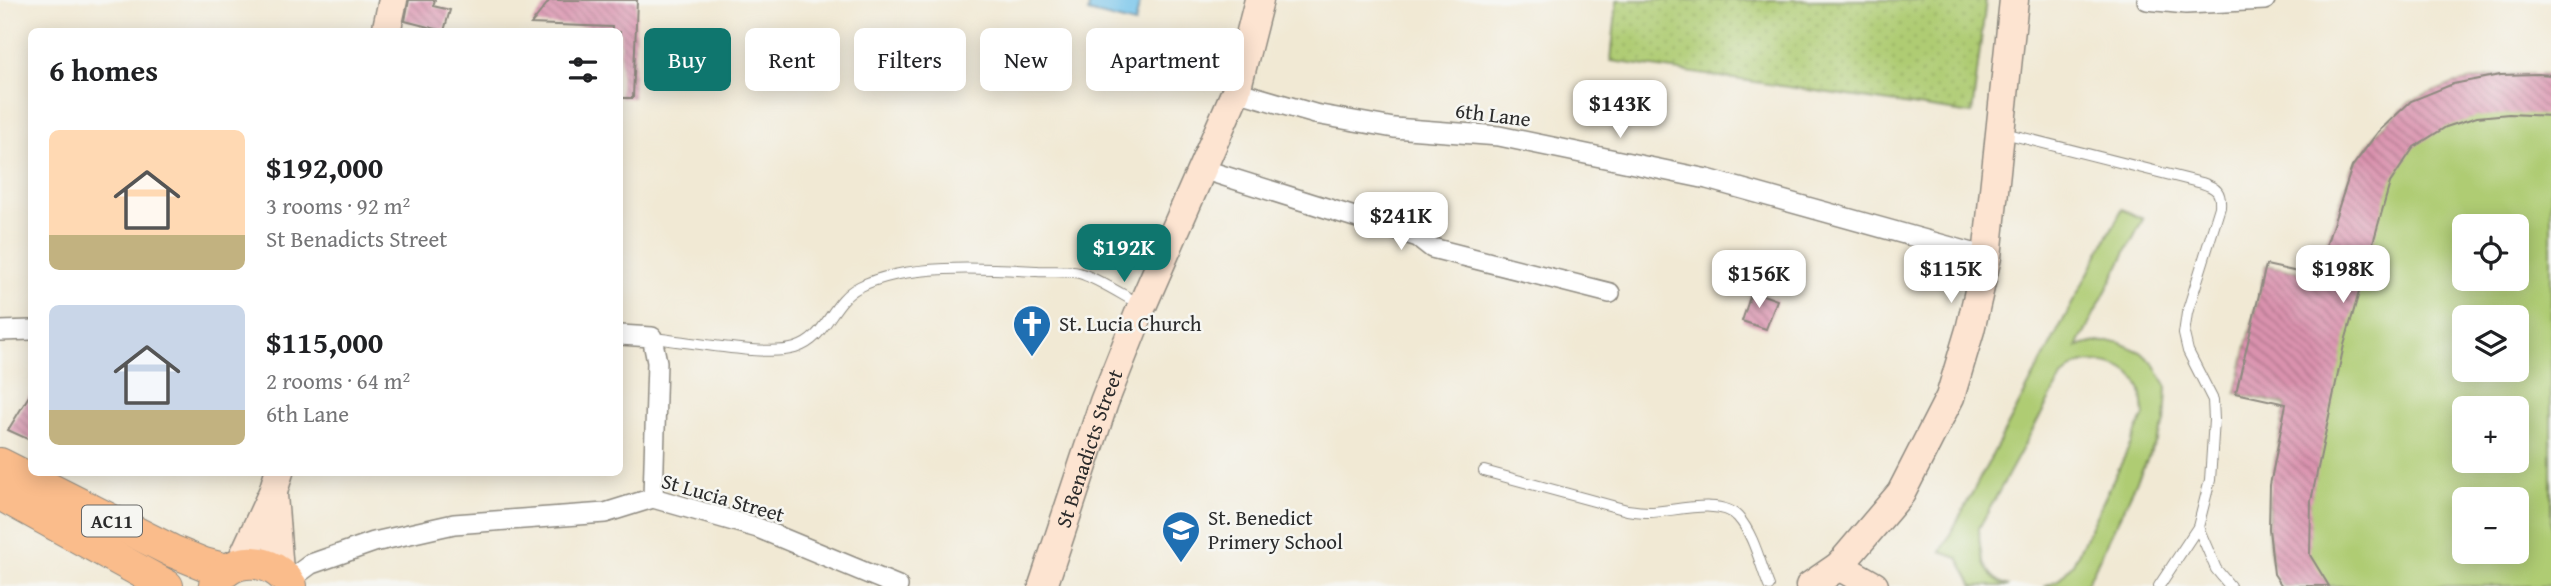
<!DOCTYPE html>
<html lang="en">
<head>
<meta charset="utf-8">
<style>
  :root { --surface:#fff; --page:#f2f2f2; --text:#202124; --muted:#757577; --accent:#0f766e }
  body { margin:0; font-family:"Gentium Book Plus",serif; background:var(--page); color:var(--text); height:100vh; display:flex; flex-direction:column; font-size:26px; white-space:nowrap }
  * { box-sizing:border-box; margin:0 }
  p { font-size:23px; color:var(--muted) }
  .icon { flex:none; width:38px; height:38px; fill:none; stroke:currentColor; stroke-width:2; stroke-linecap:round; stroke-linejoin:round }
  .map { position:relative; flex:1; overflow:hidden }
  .drawer { position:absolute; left:28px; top:28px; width:595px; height:448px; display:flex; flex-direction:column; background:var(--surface); border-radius:10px; box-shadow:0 4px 18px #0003 }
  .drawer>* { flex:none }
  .guide { position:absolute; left:644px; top:28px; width:665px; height:63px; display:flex; gap:14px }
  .buttons { position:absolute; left:2452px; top:214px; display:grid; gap:14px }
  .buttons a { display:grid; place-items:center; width:77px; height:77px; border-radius:10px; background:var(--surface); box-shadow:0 4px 18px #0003; font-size:35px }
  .price { position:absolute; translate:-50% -60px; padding:0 16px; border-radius:14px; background:#fff; color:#222; font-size:23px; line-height:46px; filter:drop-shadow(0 2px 4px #0008) }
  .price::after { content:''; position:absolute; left:50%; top:42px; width:21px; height:16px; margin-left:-10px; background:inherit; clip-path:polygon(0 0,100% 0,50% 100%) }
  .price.on { background:var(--accent); color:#fff }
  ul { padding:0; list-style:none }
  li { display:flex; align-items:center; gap:21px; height:175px; padding:0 21px }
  li span { display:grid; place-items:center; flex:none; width:196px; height:140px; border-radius:10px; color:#555 }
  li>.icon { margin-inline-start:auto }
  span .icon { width:84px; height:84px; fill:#fffc; stroke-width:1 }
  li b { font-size:30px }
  h2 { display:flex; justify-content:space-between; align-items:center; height:84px; padding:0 21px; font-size:30px }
  .pill { padding:0 24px; border-radius:10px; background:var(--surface); box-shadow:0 4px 18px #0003; font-size:24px; line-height:63px }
  .pill.on { background:var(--accent); color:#fff }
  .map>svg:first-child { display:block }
  .grass { fill:#afcc73; stroke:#6d7c4f; stroke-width:2; fill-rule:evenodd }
  .park { fill:url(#park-dots); stroke:#6d7c4f; stroke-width:2 }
  .water { fill:#6ec1ea; stroke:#4c768a; stroke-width:2 }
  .building { fill:url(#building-back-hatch) }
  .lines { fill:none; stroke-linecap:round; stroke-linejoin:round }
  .lane-casing { stroke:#8e8a80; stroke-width:12 }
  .street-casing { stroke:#8e8a80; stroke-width:22 }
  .secondary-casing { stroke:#8e8a80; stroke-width:31 }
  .primary-casing { stroke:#8e8a80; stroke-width:34 }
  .lane { stroke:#fff; stroke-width:10 }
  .street { stroke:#fff; stroke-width:19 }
  .secondary { stroke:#fde4d1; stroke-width:28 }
  .primary { stroke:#fabc8b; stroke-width:32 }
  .labels { text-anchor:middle; stroke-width:5; stroke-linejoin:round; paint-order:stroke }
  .shield { fill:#f6f6f2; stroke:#686867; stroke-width:2 }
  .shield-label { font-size:19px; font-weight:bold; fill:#2b2b2b }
  .street-label { font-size:21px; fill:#2b2b2b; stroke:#f6f6f2 }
  .poi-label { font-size:21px; fill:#2b2b2b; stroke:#f6f6f2; text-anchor:start }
</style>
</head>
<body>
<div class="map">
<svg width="2551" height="586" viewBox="0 0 2551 586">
  <defs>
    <pattern id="park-dots" width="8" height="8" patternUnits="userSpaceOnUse" patternTransform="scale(1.75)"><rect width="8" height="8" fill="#afcc73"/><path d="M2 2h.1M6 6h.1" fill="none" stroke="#97af64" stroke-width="1.8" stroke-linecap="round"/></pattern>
    <pattern id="building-back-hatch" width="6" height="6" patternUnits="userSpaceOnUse" patternTransform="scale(1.75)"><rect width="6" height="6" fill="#da92ae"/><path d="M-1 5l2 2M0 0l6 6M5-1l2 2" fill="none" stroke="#b1778e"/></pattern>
  </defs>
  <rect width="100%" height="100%" fill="#f6f6f2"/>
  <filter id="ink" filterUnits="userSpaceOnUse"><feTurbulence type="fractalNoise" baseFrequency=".0143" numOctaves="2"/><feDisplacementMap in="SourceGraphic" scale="14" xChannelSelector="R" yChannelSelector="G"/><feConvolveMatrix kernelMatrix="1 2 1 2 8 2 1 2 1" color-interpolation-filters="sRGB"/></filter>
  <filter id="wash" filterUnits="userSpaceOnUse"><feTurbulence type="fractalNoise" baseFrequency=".00686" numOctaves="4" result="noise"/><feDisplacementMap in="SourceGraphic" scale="28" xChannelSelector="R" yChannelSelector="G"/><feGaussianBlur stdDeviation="1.57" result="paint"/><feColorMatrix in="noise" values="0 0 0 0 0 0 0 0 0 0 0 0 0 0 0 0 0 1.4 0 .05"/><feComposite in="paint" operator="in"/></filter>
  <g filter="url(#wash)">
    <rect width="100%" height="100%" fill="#f1e9d4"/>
    <g class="grass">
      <path d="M2538 74 2551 75V586H2282C2254 539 2276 455 2286 405L2236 393 2266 265 2316 276 2352 167 2378 132 2411 101 2453 84 2500 75ZM2464 226H2516V278H2464ZM2464 317H2516V369H2464ZM2464 408H2516V460H2464ZM2464 499H2516V551H2464Z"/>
      <path d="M2122 209 2143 219 2077 347 2096 342H2118L2141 352 2155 365 2167 387 2165 423 2088 582 2083 586H2044L2058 580 2073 564 2144 416C2143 403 2143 390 2135 379 2123 363 2089 357 2072 368 2068 371 2064 376 2060 380L1979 528C1979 552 1983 578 2009 586H1973L1958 558 1941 552Z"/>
    </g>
    <path class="park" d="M1617 0H1986L1972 114 1611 61Z"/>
    <path class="water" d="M1090 0H1140L1135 24 1088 12Z"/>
    <g id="blocks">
      <g class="building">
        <path d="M409 0H435L433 6 450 10 444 31 405 21Z"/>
        <path d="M550 0H637L633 98H620V32H612V27L531 24Z"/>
        <path d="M2538 74 2551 75V116L2509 114 2477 117 2446 127 2414 147 2390 183 2344 345 2311 501 2310 555 2329 586H2282L2274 574 2269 529 2270 485 2286 404 2236 393 2266 265 2316 276 2352 167 2378 132 2411 101 2453 84 2500 75Z"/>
        <path d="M1752 291 1777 300 1766 329 1742 321Z"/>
        <path d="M32 391V441L8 430Z"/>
      </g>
    </g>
  </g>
  <g filter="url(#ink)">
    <use href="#blocks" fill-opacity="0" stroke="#8e8a80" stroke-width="2"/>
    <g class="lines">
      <defs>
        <g id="lane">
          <path d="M2004 133 2202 183C2217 188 2221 192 2220 207L2187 313 2184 334 2188 351 2213 400 2214 420 2210 480 2198 527 2159 586"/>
          <path d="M652 338C687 341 765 357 795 348 827 339 831 301 859 287 904 263 986 268 1037 271 1050 272 1067 270 1079 273 1097 278 1124 296 1141 305"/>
          <path d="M1484 471 1627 510C1634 511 1642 512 1649 512 1672 512 1721 497 1738 517 1754 535 1760 564 1769 586"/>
          <path d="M2198 527 2216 569 2230 586"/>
        </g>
        <g id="street">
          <path d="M2147 0 2186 4 2265 0"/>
          <path d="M1236 91 1315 114 1394 128 1499 136 1707 179 1987 257"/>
          <path d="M1202 169 1418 237 1432 248 1610 293"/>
          <path d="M0 331 32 330"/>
          <path d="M620 335 652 337 657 362 653 498"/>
          <path d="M288 581 311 564 374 542 454 524 605 513 653 498 758 528 898 586"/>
        </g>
        <g id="secondary">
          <path d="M386 32 393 0"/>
          <path d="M273 495 279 571"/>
          <path d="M240 564 273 492 279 472"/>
          <path d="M1839 566 1874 586"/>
          <path id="s1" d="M1043 586 1104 402 1142 306 1236 91 1259 0"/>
          <path d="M1810 586 1839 566 1901 493 1950 397 1970 330 1987 257 2014 0"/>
        </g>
        <g id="primary">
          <path d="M0 464 172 551 204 564 227 570"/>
          <path d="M0 494 167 586"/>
          <path d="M215 584C232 554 274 557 291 586"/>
        </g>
      </defs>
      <use href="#lane" class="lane-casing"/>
      <use href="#street" class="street-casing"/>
      <use href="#secondary" class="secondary-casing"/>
      <use href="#primary" class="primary-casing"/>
      <use href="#lane" class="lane"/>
      <use href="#street" class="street"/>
      <use href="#secondary" class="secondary"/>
      <use href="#primary" class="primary"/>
    </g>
  </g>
  <defs>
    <symbol id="church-pin" viewBox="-11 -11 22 30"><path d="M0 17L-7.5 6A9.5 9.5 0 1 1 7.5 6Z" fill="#1f6fb2" stroke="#f6f6f2"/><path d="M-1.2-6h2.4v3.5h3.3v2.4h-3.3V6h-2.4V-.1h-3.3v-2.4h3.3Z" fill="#fff"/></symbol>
    <symbol id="school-pin" viewBox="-11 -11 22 30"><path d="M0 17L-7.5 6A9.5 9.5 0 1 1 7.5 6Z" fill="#1f6fb2" stroke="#f6f6f2"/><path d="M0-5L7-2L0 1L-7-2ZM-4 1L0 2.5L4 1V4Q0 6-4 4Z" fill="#fff"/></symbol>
  </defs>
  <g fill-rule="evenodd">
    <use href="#church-pin" x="1010" y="302" width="44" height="60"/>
    <use href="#school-pin" x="1159" y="508" width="44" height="60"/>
  </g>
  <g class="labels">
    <rect class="shield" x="82" y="505.5" width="60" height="31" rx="5"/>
    <g class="shield-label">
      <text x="112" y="528">AC11</text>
    </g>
    <g class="street-label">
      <text transform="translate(1493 115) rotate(7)" y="7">6th Lane</text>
      <text dy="7" stroke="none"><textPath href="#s1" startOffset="145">St Benadicts Street</textPath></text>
      <text transform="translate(723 498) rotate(16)" y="7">St Lucia Street</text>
    </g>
    <g class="poi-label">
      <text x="1059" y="331">St. Lucia Church</text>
      <text x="1208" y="525">St. Benedict<tspan x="1208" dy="24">Primery School</tspan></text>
    </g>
  </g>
</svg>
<div class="buttons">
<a><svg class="icon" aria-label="locate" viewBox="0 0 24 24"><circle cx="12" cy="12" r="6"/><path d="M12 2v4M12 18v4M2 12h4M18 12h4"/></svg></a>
<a><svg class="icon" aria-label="layers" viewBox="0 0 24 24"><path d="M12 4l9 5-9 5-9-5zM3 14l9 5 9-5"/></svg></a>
<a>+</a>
<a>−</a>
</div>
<b class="price" style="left:1620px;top:140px">$143K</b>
<b class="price" style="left:1401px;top:252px">$241K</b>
<b class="price on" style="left:1124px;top:284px">$192K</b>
<b class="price" style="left:1951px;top:305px">$115K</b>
<b class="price" style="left:2343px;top:305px">$198K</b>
<b class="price" style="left:1759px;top:310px">$156K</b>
<div class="guide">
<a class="pill on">Buy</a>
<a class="pill">Rent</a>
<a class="pill">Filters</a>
<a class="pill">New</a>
<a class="pill">Apartment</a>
</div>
<section class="drawer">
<h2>6 homes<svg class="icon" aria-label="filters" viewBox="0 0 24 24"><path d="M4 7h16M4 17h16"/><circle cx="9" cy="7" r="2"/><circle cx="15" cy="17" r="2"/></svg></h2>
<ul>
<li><span style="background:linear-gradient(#ffd9b3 75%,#c2b280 0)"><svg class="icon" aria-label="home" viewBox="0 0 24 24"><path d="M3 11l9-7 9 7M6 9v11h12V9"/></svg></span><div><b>$192,000</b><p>3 rooms · 92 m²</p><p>St Benadicts Street</p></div></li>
<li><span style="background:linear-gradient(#c9d6e8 75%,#c2b280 0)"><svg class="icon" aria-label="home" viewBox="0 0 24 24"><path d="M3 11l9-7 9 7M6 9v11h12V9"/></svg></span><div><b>$115,000</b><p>2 rooms · 64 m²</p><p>6th Lane</p></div></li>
</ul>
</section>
</div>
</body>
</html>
